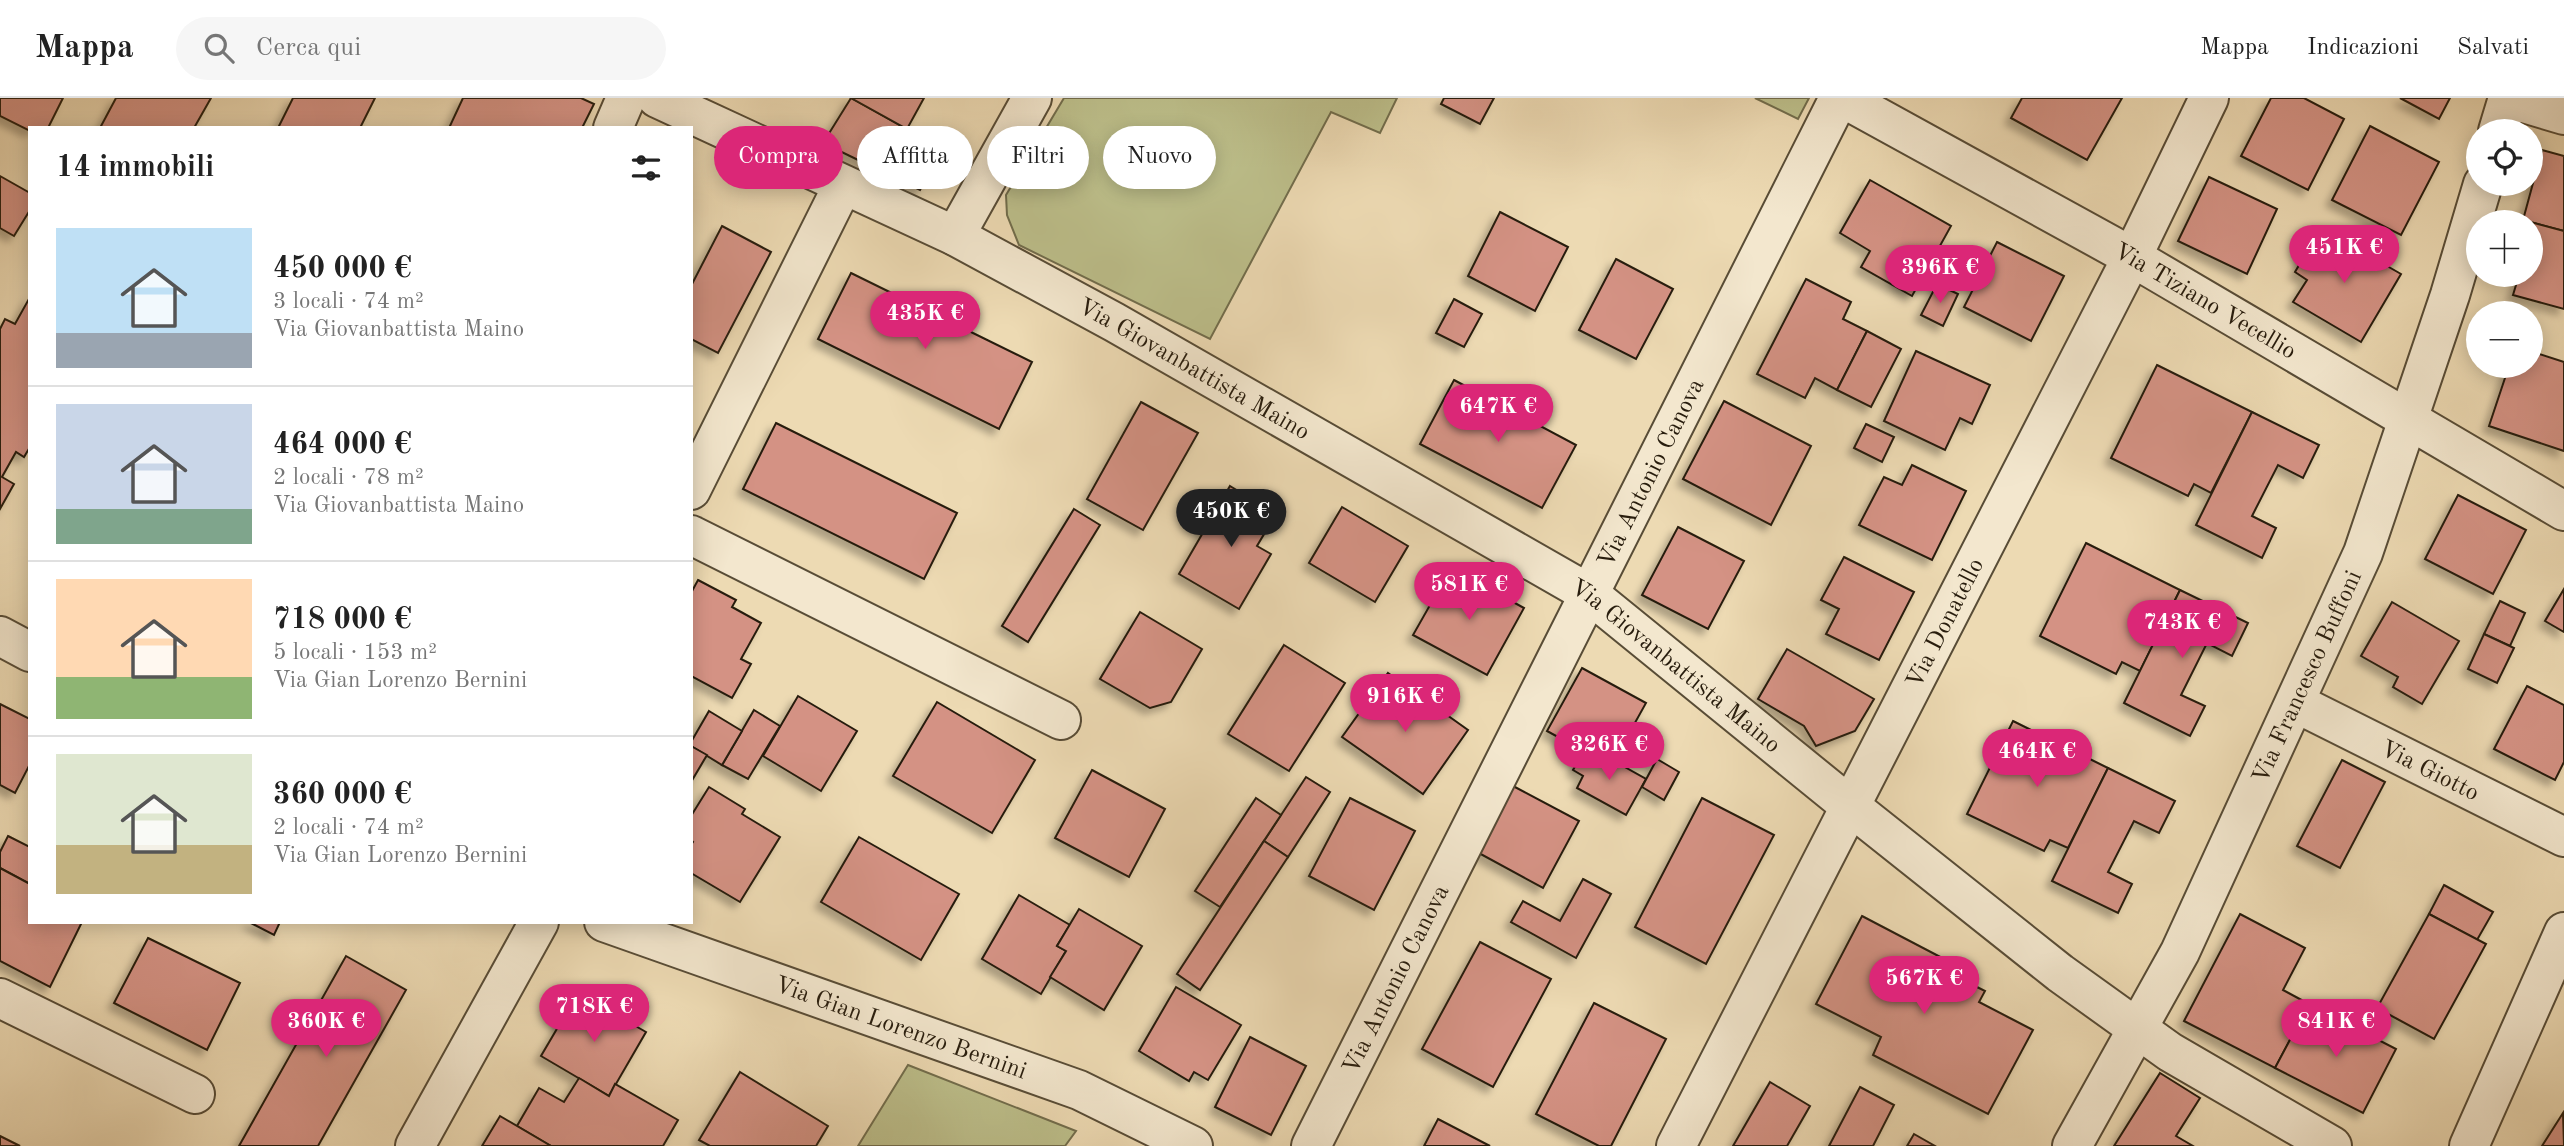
<!DOCTYPE html>
<html lang="it">
<head>
<meta charset="utf-8">
<style>
  :root { --surface:#fff; --page:#f6f6f6; --text:#222; --muted:#767676; --line:#e0e0e0; --accent:#db2777 }
  body { margin:0; font-family:"Old Standard TT",serif; background:var(--page); color:var(--text); height:100vh; display:flex; flex-direction:column; font-size:26px; white-space:nowrap }
  * { box-sizing:border-box; margin:0 }
  p { font-size:23px; color:var(--muted) }
  .icon { flex:none; width:38px; height:38px; fill:none; stroke:currentColor; stroke-width:2; stroke-linecap:round; stroke-linejoin:round }
  .map { position:relative; flex:1; overflow:hidden }
  .sheet { position:absolute; left:28px; top:28px; width:665px; height:798px; display:flex; flex-direction:column; background:var(--surface); border-radius:0px; box-shadow:0 4px 18px #0003 }
  .sheet>* { flex:none }
  .guide { position:absolute; left:714px; top:28px; width:665px; height:63px; display:flex; gap:14px }
  .fabs { position:absolute; left:2466px; top:21px; display:grid; gap:14px }
  .fabs a { display:grid; place-items:center; width:77px; height:77px; border-radius:50%; background:var(--surface); box-shadow:0 4px 18px #0003; font-size:35px }
  .price { position:absolute; translate:-50% -60px; padding:0 16px; border-radius:24px; background:var(--accent); color:#fff; font-size:23px; line-height:46px; filter:drop-shadow(0 2px 4px #0008) }
  .price::after { content:''; position:absolute; left:50%; top:42px; width:21px; height:16px; margin-left:-10px; background:inherit; clip-path:polygon(0 0,100% 0,50% 100%) }
  .price.selected { background:#222; color:#fff }
  ul { padding:0; list-style:none }
  li { display:flex; align-items:center; gap:21px; height:175px; padding:0 28px }
  li+li { border-top:2px solid var(--line) }
  li span { display:grid; place-items:center; flex:none; width:196px; height:140px; border-radius:0px; color:#555 }
  li>.icon { margin-inline-start:auto }
  span .icon { width:84px; height:84px; fill:#fffc; stroke-width:1 }
  li b { font-size:30px }
  h2 { display:flex; justify-content:space-between; align-items:center; height:84px; padding:0 28px; font-size:30px }
  .tag { padding:0 24px; border-radius:32px; background:var(--surface); box-shadow:0 4px 18px #0003; font-size:24px; line-height:63px }
  .tag.selected { background:var(--accent); color:#fff }
  header { display:flex; align-items:center; gap:42px; box-sizing:border-box; height:98px; padding:0 35px; background:var(--surface); border-bottom:2px solid var(--line) }
  header strong { font-size:33px }
  nav { display:flex; gap:38px; margin-inline-start:auto; font-size:24px }
  .search { width:490px; height:63px; background:var(--page); display:flex; align-items:center; gap:18px; box-sizing:border-box; padding:0 24px; border-radius:38px; color:var(--muted); font-size:26px }
  .map>svg:first-child { display:block }
  .green { fill:#bcbe8a; stroke:#726d4c; stroke-width:2 }
  .building { fill:#d49284; stroke:#271c0d; stroke-width:2; filter:url(#shadow) }
  .lines { fill:none; stroke-linecap:round; stroke-linejoin:round }
  .minor-casing { stroke:#584c36; stroke-width:42 }
  .minor { stroke:#f3e7ce; stroke-width:38 }
  .labels { text-anchor:middle; stroke-width:7; stroke-linejoin:round; paint-order:stroke }
  .street-label { font-size:24px; fill:#271c0d; stroke:#f3e7ce }
</style>
</head>
<body>
<header>
<strong>Mappa</strong>
<div class="search"><svg class="icon" aria-label="search" viewBox="0 0 24 24"><circle cx="10" cy="10" r="6"/><path d="M15 15l6 6"/></svg>Cerca qui</div>
<nav><a>Mappa</a><a>Indicazioni</a><a>Salvati</a></nav>
</header>
<div class="map">
<svg width="2564" height="1048" viewBox="0 0 2564 1048">
  <defs>
    <filter id="shadow"><feDropShadow dx="-6" dy="6" stdDeviation="3.5" flood-color="#0004"/></filter>
  </defs>
  <rect width="100%" height="100%" fill="#eddab3"/>
  <filter id="stains"><feTurbulence type="fractalNoise" baseFrequency=".00286" numOctaves="4"/><feColorMatrix values="0 0 0 0 .2 0 0 0 0 .09 0 0 0 0 .02 0 0 0 .5 -.17"/></filter>
  <radialGradient id="worn" r=".72"><stop offset=".6" stop-color="#630" stop-opacity="0"/><stop offset="1" stop-color="#630" stop-opacity=".3"/></radialGradient>
  <g class="green">
    <path d="M1064 0H1397L1380 35 1331 14 1210 241 1019 147 1007 117 1006 97Z"/>
    <path d="M1755 0H1809L1798 21Z"/>
    <path d="M908 967 1076 1033 1065 1048H858Z"/>
  </g>
  <g class="building">
    <path d="M0 0H63L48 30H30V33L0 18Z"/>
    <path d="M116 0H211L194 30H100Z"/>
    <path d="M293 0H375L360 30H278Z"/>
    <path d="M463 0H581L594 6 582 30H449Z"/>
    <path d="M851 0 942 51 920 92 823 45Z"/>
    <path d="M851 0H924L907 31Z"/>
    <path d="M1444 0H1494L1480 26 1441 6Z"/>
    <path d="M2022 0H2122L2087 62 2011 20Z"/>
    <path d="M2271 0H2304L2344 21 2308 92 2241 58Z"/>
    <path d="M2400 0H2450L2439 21Z"/>
    <path d="M2370 28 2439 64 2401 137 2332 102Z"/>
    <path d="M2542 52 2564 58V133L2523 122Z"/>
    <path d="M0 78 30 95V112L14 138 0 130Z"/>
    <path d="M2209 79 2277 111 2247 176 2178 143Z"/>
    <path d="M1870 82 1951 128 1912 198 1861 169 1870 153 1840 135Z"/>
    <path d="M1500 114 1568 149 1535 213 1468 178Z"/>
    <path d="M2523 122 2564 133V211L2513 197 2519 177H2530V124H2522Z"/>
    <path d="M722 128 771 154 718 255 691 241V188Z"/>
    <path d="M2321 130 2401 176 2361 244 2293 204 2307 182 2295 174Z"/>
    <path d="M1997 144 2064 178 2031 243 1964 209Z"/>
    <path d="M1616 161 1673 191 1636 261 1579 232Z"/>
    <path d="M851 175 1032 264 999 331 818 241Z"/>
    <path d="M1806 181 1851 204 1843 221 1867 233 1837 292 1815 280 1805 300 1757 276Z"/>
    <path d="M1937 186 1958 196 1943 228 1921 217Z"/>
    <path d="M30 199V349L24 359 16 354 2 379 14 386 0 411V231L5 221 15 226Z"/>
    <path d="M1454 201 1482 216 1464 249 1436 235Z"/>
    <path d="M1867 233 1901 251 1871 309 1837 292Z"/>
    <path d="M1916 253 1990 287 1972 326 1960 320 1945 352 1884 323Z"/>
    <path d="M2530 253 2564 264V353L2489 328 2509 268H2530Z"/>
    <path d="M2157 267 2252 314 2211 395 2194 386 2188 398 2111 360Z"/>
    <path d="M1454 282 1576 347 1542 410 1420 346Z"/>
    <path d="M1724 303 1811 348 1771 427 1683 381Z"/>
    <path d="M1141 304 1198 335 1143 432 1087 401Z"/>
    <path d="M2252 314 2319 347 2303 380 2278 367 2252 418 2276 430 2262 460 2196 427Z"/>
    <path d="M776 325 957 415 924 481 743 391Z"/>
    <path d="M1866 326 1894 339 1882 364 1854 350Z"/>
    <path d="M1912 367 1966 393 1932 462 1859 427 1884 379 1902 387Z"/>
    <path d="M1230 388 1276 416 1257 448 1271 456 1239 511 1179 476Z"/>
    <path d="M2458 397 2526 432 2493 496 2425 461Z"/>
    <path d="M1342 409 1408 448 1375 504 1309 465Z"/>
    <path d="M1074 411 1100 427 1028 544 1002 528Z"/>
    <path d="M1678 429 1744 463 1708 531 1642 497Z"/>
    <path d="M2086 445 2180 492 2140 573 2122 564 2116 576 2040 538Z"/>
    <path d="M1844 459 1914 494 1879 562 1826 536 1839 511 1821 502Z"/>
    <path d="M1451 470 1524 510 1487 577 1413 537Z"/>
    <path d="M698 482 736 502 732 509 761 525 741 561 751 566 732 600 691 578V495Z"/>
    <path d="M2564 491V534L2545 523Z"/>
    <path d="M2180 492 2248 525 2232 558 2207 545 2181 597 2205 608 2190 638 2124 605Z"/>
    <path d="M2500 503 2525 515 2510 548 2484 536Z"/>
    <path d="M2392 504 2459 543 2422 606 2393 589 2398 579 2361 558Z"/>
    <path d="M1140 514 1202 551 1171 604 1150 610 1100 581Z"/>
    <path d="M2484 536 2514 550 2497 585 2468 571Z"/>
    <path d="M1284 547 1345 585 1289 673 1228 636Z"/>
    <path d="M1787 551 1874 601 1855 633 1816 648 1804 628 1758 601Z"/>
    <path d="M1582 570 1646 605 1611 668 1547 633Z"/>
    <path d="M1388 575 1468 632 1423 696 1342 639Z"/>
    <path d="M2527 588 2564 607V664L2555 682 2494 651Z"/>
    <path d="M798 598 857 633 821 693 763 658Z"/>
    <path d="M937 604 1035 662 992 735 893 678Z"/>
    <path d="M0 606 30 621V666L15 695 0 687Z"/>
    <path d="M754 612 780 628 748 681 722 667Z"/>
    <path d="M709 613 742 633 722 667 691 648V644Z"/>
    <path d="M2013 623 2108 670 2068 750 2050 742 2044 753 1967 716Z"/>
    <path d="M691 648 707 657 691 684Z"/>
    <path d="M1584 653 1611 668 1614 663 1646 681 1626 717 1577 690 1583 678 1573 672Z"/>
    <path d="M1657 661 1679 674 1664 702 1642 689Z"/>
    <path d="M2342 662 2385 684 2340 770 2297 748Z"/>
    <path d="M2108 670 2175 703 2159 735 2134 723 2108 774 2132 786 2118 815 2052 783Z"/>
    <path d="M1092 672 1165 711 1129 779 1055 740Z"/>
    <path d="M1306 679 1330 694 1288 759 1264 743Z"/>
    <path d="M1513 688 1579 723 1543 790 1477 754Z"/>
    <path d="M709 689 745 711 742 716 780 739 740 804 691 775V747L693 744 691 742V718Z"/>
    <path d="M1256 700 1281 717 1220 809 1195 793Z"/>
    <path d="M1350 700 1415 733 1374 812 1309 778Z"/>
    <path d="M1702 700 1774 737 1706 866 1635 829Z"/>
    <path d="M8 738 30 749V786L0 770V754Z"/>
    <path d="M859 739 959 796 921 862 821 804Z"/>
    <path d="M1264 743 1288 759 1200 892 1177 876Z"/>
    <path d="M0 770 30 786V824H82L50 889 0 863Z"/>
    <path d="M1583 781 1611 796 1576 860 1511 824 1523 803 1560 823Z"/>
    <path d="M2444 787 2493 814 2477 842 2429 816Z"/>
    <path d="M1019 797 1070 827 1057 848 1066 853 1041 896 982 861Z"/>
    <path d="M1079 811 1142 848 1104 912 1050 879 1066 853 1057 848Z"/>
    <path d="M2240 816 2305 850 2283 892 2309 906 2275 970 2184 923Z"/>
    <path d="M2429 816 2486 846 2434 941 2377 910Z"/>
    <path d="M1862 818 1948 863 1943 872 1985 893 1979 904 2033 932 1988 1016 1873 957 1881 939 1816 906Z"/>
    <path d="M249 824H280L274 837Z"/>
    <path d="M148 840 240 885 207 952 114 905Z"/>
    <path d="M1480 844 1551 881 1493 989 1422 951Z"/>
    <path d="M346 858 406 892 318 1048H239Z"/>
    <path d="M1176 889 1241 927 1208 982 1194 974 1189 983 1139 953Z"/>
    <path d="M578 895 646 934 609 998 541 958Z"/>
    <path d="M1594 905 1666 941 1611 1048H1599L1536 1016Z"/>
    <path d="M2309 906 2396 951 2363 1015 2275 970Z"/>
    <path d="M1250 939 1306 968 1271 1037 1215 1009Z"/>
    <path d="M740 974 828 1028 816 1048H710L699 1042Z"/>
    <path d="M2160 975 2200 1000 2176 1038 2193 1048H2114Z"/>
    <path d="M579 980 609 998 615 986 678 1022 663 1048H551L517 1028 539 990 564 1004Z"/>
    <path d="M1770 984 1810 1008 1787 1048H1733Z"/>
    <path d="M1860 989 1894 1007 1873 1048H1829Z"/>
    <path d="M2563 1015 2564 1048H2542Z"/>
    <path d="M500 1018 551 1048H482Z"/>
    <path d="M1438 1021 1490 1048H1424Z"/>
    <path d="M1914 1036 1935 1048H1907Z"/>
    <path d="M0 1038 20 1048H0Z"/>
  </g>
  <g class="lines">
    <defs>
      <g id="minor">
        <path id="s1" d="M657 0 955 138 1114 224 1588 495 1850 708 2060 875 2170 954 2332 1048"/>
        <path id="s2" d="M1843 0 2132 159 2564 413"/>
        <path d="M2507 0 2564 17"/>
        <path d="M613 30 626 0"/>
        <path d="M2498 33 2508 0"/>
        <path d="M955 138 1032 0"/>
        <path d="M691 392 843 87"/>
        <path d="M691 437 1061 622"/>
        <path d="M0 538 30 554"/>
        <path id="s3" d="M2296 605 2564 739"/>
        <path id="s4" d="M604 824 1079 992 1193 1048"/>
        <path d="M0 900 195 996"/>
        <path d="M415 1048 539 824"/>
        <path id="s5" d="M1311 1048 1839 0"/>
        <path id="s6" d="M1676 1048 2132 159 2209 0"/>
        <path id="s7" d="M2072 1048 2180 854 2363 455 2450 197 2483 86"/>
        <path d="M2469 1048 2564 834"/>
      </g>
    </defs>
    <use href="#minor" class="minor-casing"/>
    <use href="#minor" class="minor"/>
  </g>
  <g class="labels">
    <g class="street-label">
      <text dy="8" stroke="none"><textPath href="#s2" startOffset="415">Via Tiziano Vecellio</textPath></text>
      <text dy="8" stroke="none"><textPath href="#s1" startOffset="602">Via Giovanbattista Maino</textPath></text>
      <text dy="8" stroke="none"><textPath href="#s5" startOffset="754">Via Antonio Canova</textPath></text>
      <text dy="8" stroke="none"><textPath href="#s6" startOffset="588">Via Donatello</textPath></text>
      <text dy="8" stroke="none"><textPath href="#s1" startOffset="1169">Via Giovanbattista Maino</textPath></text>
      <text dy="8" stroke="none"><textPath href="#s7" startOffset="525">Via Francesco Buffoni</textPath></text>
      <text dy="8" stroke="none"><textPath href="#s3" startOffset="150">Via Giotto</textPath></text>
      <text dy="8" stroke="none"><textPath href="#s5" startOffset="187">Via Antonio Canova</textPath></text>
      <text dy="8" stroke="none"><textPath href="#s4" startOffset="315">Via Gian Lorenzo Bernini</textPath></text>
    </g>
  </g>
  <rect width="100%" height="100%" filter="url(#stains)"/>
  <rect width="100%" height="100%" fill="url(#worn)"/>
</svg>
<div class="fabs">
<a><svg class="icon" aria-label="locate" viewBox="0 0 24 24"><circle cx="12" cy="12" r="6"/><path d="M12 2v4M12 18v4M2 12h4M18 12h4"/></svg></a>
<a>+</a>
<a>−</a>
</div>
<b class="price" style="left:2344px;top:187px">451K €</b>
<b class="price" style="left:1940px;top:207px">396K €</b>
<b class="price" style="left:925px;top:253px">435K €</b>
<b class="price" style="left:1498px;top:346px">647K €</b>
<b class="price selected" style="left:1231px;top:451px">450K €</b>
<b class="price" style="left:1469px;top:524px">581K €</b>
<b class="price" style="left:2182px;top:562px">743K €</b>
<b class="price" style="left:1405px;top:636px">916K €</b>
<b class="price" style="left:1609px;top:684px">326K €</b>
<b class="price" style="left:2037px;top:691px">464K €</b>
<b class="price" style="left:1924px;top:918px">567K €</b>
<b class="price" style="left:594px;top:946px">718K €</b>
<b class="price" style="left:326px;top:961px">360K €</b>
<b class="price" style="left:2336px;top:961px">841K €</b>
<div class="guide">
<a class="tag selected">Compra</a>
<a class="tag">Affitta</a>
<a class="tag">Filtri</a>
<a class="tag">Nuovo</a>
</div>
<section class="sheet">
<h2>14 immobili<svg class="icon" aria-label="filters" viewBox="0 0 24 24"><path d="M4 7h16M4 17h16"/><circle cx="9" cy="7" r="2"/><circle cx="15" cy="17" r="2"/></svg></h2>
<ul>
<li><span style="background:linear-gradient(#bfe0f5 75%,#9aa5b1 0)"><svg class="icon" aria-label="home" viewBox="0 0 24 24"><path d="M3 11l9-7 9 7M6 9v11h12V9"/></svg></span><div><b>450 000 €</b><p>3 locali · 74 m²</p><p>Via Giovanbattista Maino</p></div></li>
<li><span style="background:linear-gradient(#c9d6e8 75%,#7fa58c 0)"><svg class="icon" aria-label="home" viewBox="0 0 24 24"><path d="M3 11l9-7 9 7M6 9v11h12V9"/></svg></span><div><b>464 000 €</b><p>2 locali · 78 m²</p><p>Via Giovanbattista Maino</p></div></li>
<li><span style="background:linear-gradient(#ffd9b3 70%,#8fb573 0)"><svg class="icon" aria-label="home" viewBox="0 0 24 24"><path d="M3 11l9-7 9 7M6 9v11h12V9"/></svg></span><div><b>718 000 €</b><p>5 locali · 153 m²</p><p>Via Gian Lorenzo Bernini</p></div></li>
<li><span style="background:linear-gradient(#dfe7d0 65%,#c2b280 0)"><svg class="icon" aria-label="home" viewBox="0 0 24 24"><path d="M3 11l9-7 9 7M6 9v11h12V9"/></svg></span><div><b>360 000 €</b><p>2 locali · 74 m²</p><p>Via Gian Lorenzo Bernini</p></div></li>
</ul>
</section>
</div>
</body>
</html>
